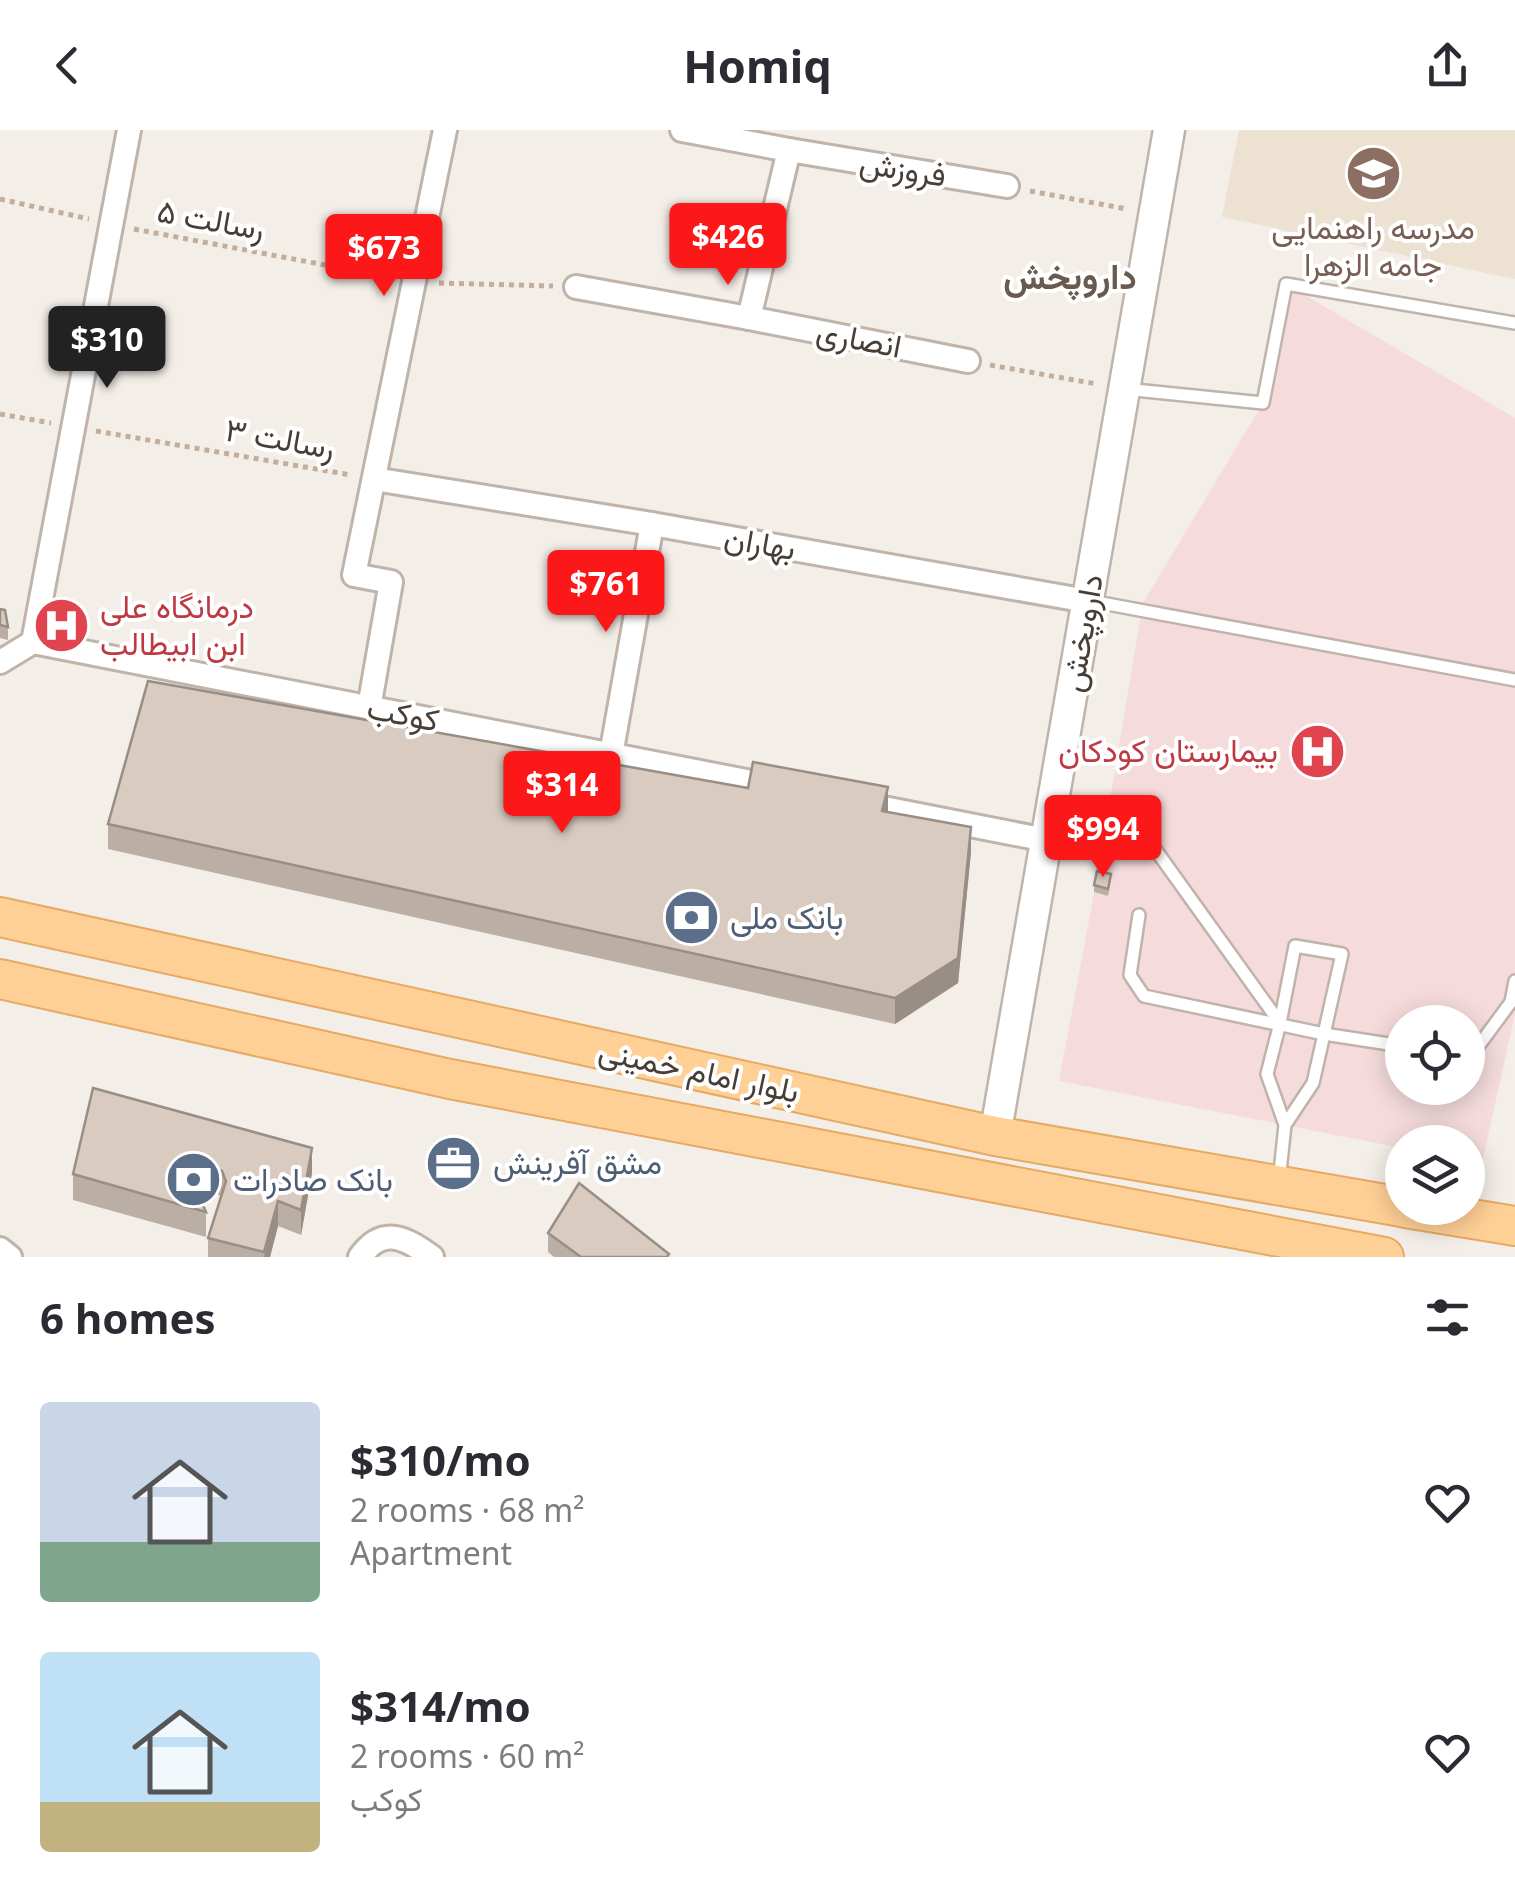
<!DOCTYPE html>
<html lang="en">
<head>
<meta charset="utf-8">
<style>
  :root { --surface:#fff; --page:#f7f7f7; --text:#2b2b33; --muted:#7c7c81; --accent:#fc1719 }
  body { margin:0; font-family:"Noto Sans",Vazirmatn,sans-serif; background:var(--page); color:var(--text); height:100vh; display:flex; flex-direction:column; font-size:38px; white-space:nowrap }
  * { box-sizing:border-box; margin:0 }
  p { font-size:32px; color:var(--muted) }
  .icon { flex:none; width:55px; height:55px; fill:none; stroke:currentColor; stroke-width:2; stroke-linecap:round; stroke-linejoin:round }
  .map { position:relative; height:1127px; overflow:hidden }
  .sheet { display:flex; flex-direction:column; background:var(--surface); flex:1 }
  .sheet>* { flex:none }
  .buttons { position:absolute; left:1385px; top:875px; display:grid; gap:20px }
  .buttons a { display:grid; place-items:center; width:100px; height:100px; border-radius:50%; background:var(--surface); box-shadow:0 5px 25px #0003; font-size:50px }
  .price { position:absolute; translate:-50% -85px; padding:0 22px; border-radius:10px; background:var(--accent); color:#fff; font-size:32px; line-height:65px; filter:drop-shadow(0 2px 5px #0008) }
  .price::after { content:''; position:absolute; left:50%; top:60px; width:30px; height:22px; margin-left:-15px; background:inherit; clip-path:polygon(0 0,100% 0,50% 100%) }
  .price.on { background:#222; color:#fff }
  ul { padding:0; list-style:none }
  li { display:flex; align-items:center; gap:30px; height:250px; padding:0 40px }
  li span { display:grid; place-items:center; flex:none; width:280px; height:200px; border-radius:10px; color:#555 }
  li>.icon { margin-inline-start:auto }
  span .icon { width:120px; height:120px; fill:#fffc; stroke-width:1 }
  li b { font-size:42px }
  h2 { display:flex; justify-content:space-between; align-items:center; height:120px; padding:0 40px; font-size:42px }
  header { display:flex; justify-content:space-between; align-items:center; height:130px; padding:0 40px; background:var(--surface); font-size:45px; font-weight:700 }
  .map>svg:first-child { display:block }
  .education { fill:#ede1d1 }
  .medical { fill:#f5dbdc; fill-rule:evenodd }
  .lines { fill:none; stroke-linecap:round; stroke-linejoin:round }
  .service-casing { stroke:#c0b4aa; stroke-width:16 }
  .minor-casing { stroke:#c0b4aa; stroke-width:28 }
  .tertiary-casing { stroke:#c0b4aa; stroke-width:35 }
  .primary-casing { stroke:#e5aa64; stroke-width:42 }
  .path { stroke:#c2ae9b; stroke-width:5; stroke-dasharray:5 5; stroke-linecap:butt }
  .service { stroke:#fff; stroke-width:11 }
  .minor { stroke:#fff; stroke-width:22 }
  .tertiary { stroke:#fff; stroke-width:30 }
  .primary { stroke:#ffd096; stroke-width:38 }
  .wall { fill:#bbafa5 }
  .shaded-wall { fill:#988e86 }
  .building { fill:#d9cbc0; stroke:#988e86; stroke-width:2.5 }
  .labels { text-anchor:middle; stroke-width:8; stroke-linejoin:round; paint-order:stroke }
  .street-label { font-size:32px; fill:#473e36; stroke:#fff }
  .education-label { font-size:32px; fill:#785e54; stroke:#fff }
  .health-label { font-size:32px; fill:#be3a42; stroke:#fff; text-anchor:start }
  .service-label { font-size:32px; fill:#4e5e75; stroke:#fff; text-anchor:start }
  .neighbourhood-label { font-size:35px; font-weight:bold; fill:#6a5a4d; stroke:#fff }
</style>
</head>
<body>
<header><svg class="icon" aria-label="back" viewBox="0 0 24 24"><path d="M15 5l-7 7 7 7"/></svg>Homiq<svg class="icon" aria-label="share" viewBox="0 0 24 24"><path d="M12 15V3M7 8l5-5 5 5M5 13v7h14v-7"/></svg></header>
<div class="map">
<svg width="1515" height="1127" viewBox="0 0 1515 1127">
  <rect width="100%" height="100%" fill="#f4eee8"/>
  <path class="education" d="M1239 0H1515V149L1222 87Z"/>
  <path class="medical" d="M1286 154 1515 288V884L1482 1033 1468 1031V1012H1402V1018L1059 951 1097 747 1143 473 1263 273ZM1402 892H1468V958H1402Z"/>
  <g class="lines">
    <defs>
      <g id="service">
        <path d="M1125 259 1263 273 1286 154 1515 193"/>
        <path d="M1091 471 1515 550"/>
        <path d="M1151 674 1145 705 1280 893"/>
        <path d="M1139 785 1130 845 1144 866 1324 904 1402 916"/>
        <path d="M1468 926H1471L1511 872 1515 851"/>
        <path d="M1279 1051 1285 995 1267 944 1280 893 1295 816 1342 824 1313 953 1285 995"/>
      </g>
      <g id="minor">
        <path d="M682 0 789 20 1007 56"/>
        <path d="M576 157 749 188 789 20"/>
        <path d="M749 188 968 231"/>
        <path d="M374 349 652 394 1087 471"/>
        <path d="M33 512 129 0"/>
        <path d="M0 532 33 512 777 657"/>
        <path d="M369 578 391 452 354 445 445 0"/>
        <path d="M611 625 652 394"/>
        <path d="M858 673 1046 710"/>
        <path d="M0 1119 10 1127"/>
        <path d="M360 1127C383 1095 406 1108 432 1127"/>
      </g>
      <path id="tertiary" d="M995 1006 1169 0"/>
      <g id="primary">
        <path d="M0 787 995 1006 1402 1077"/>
        <path d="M0 849 450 949 1384 1127"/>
        <path d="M1405 1078 1515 1096"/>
      </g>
    </defs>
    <use href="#service" class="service-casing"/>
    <use href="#minor" class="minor-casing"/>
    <use href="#tertiary" class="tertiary-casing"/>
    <use href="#primary" class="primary-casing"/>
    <g class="path">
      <path d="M1030 61 1127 79"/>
      <path d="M0 69 89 89"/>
      <path d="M134 99 394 148"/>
      <path d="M439 153 553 156"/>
      <path d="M990 235 1097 254"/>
      <path d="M0 284 51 293"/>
      <path d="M96 301 351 345"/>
    </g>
    <use href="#service" class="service"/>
    <use href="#minor" class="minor"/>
    <use href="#tertiary" class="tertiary"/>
    <use href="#primary" class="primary"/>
  </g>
  <g class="wall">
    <path d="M0 479 8 497V510L0 508Z"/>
    <path d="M888 682 971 722 958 853 895 894 108 719V694Z"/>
    <path d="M1111 751 1108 766 1094 762V755Z"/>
    <path d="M93 958 312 1043 301 1105 278 1096 270 1127H208V1108L221 1066 199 1058 197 1060 206 1082V1107L73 1070V1044Z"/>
    <path d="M548 1103 669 1127H554L548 1122Z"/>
  </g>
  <g class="shaded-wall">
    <path d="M888 657V683L882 681Z"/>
    <path d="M971 697V722L958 853 895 894V868Z"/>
    <path d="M312 1018V1043L301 1105V1080Z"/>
    <path d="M199 1032V1058L190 1071V1046Z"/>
    <path d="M278 1071V1096L270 1127H264Z"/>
  </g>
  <g class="building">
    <path d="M0 479 5 480 8 497 0 495Z"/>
    <path d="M148 551 748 658 753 632 888 657 882 681 971 697 958 828 895 868 108 694Z"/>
    <path d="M1097 741 1111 744 1108 759 1094 755Z"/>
    <path d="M93 958 312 1018 301 1080 278 1071 264 1122 208 1108 226 1051 222 1041 199 1032 190 1046 206 1082 73 1044Z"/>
    <path d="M579 1053 669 1124 667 1127H581L548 1103Z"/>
  </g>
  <defs>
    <symbol id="school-disc" viewBox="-11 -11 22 22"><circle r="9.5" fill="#8d6e63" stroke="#fff"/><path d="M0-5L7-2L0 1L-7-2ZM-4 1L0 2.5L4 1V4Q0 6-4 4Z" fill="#fff"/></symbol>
    <symbol id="hospital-disc" viewBox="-11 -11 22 22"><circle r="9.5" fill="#e0444e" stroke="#fff"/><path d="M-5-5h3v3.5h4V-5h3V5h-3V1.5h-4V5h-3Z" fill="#fff"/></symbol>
    <symbol id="bank-disc" viewBox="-11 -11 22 22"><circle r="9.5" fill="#5c6f8a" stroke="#fff"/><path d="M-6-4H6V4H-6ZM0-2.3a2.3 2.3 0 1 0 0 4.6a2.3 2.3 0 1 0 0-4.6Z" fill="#fff"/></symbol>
    <symbol id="office-disc" viewBox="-11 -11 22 22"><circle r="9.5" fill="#5c6f8a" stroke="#fff"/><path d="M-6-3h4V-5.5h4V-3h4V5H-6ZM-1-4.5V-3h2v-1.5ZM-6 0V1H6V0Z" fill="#fff"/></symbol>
  </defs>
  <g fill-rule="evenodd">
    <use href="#school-disc" x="1342" y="12" width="63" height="63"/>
    <use href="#hospital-disc" x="30" y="464" width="63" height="63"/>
    <use href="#hospital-disc" x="1286" y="590" width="63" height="63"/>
    <use href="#bank-disc" x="660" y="756" width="63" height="63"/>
    <use href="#office-disc" x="422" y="1002" width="63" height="63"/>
    <use href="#bank-disc" x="162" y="1018" width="63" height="63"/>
  </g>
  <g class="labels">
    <g class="street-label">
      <text transform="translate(903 39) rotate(9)" y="11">فروزش</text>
      <text transform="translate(211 90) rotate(10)" y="11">رسالت ۵</text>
      <text transform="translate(859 209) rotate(11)" y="11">انصاری</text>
      <text transform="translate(280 309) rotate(10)" y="11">رسالت ۳</text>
      <text transform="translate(760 413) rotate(10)" y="11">بهاران</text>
      <text transform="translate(1082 503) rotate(-80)" y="11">داروپخش</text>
      <text transform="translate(403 584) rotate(11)" y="11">کوکب</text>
      <text transform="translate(699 941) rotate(12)" y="11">بلوار امام خمینی</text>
    </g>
    <g class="education-label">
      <text x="1373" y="109">مدرسه راهنمایی<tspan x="1373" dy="37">جامه الزهرا</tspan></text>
    </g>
    <g class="health-label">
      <text x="100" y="488">درمانگاه علی<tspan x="100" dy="37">ابن ابیطالب</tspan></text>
      <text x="1278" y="632" text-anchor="end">بیمارستان کودکان</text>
    </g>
    <g class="service-label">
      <text x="730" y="799">بانک ملی</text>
      <text x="493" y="1044">مشق آفرینش</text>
      <text x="233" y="1061">بانک صادرات</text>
    </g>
    <g class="neighbourhood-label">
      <text x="1070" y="159">داروپخش</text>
    </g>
  </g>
</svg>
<div class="buttons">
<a><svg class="icon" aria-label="locate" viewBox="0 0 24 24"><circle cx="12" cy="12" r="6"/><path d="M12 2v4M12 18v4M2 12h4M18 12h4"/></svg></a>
<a><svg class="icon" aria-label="layers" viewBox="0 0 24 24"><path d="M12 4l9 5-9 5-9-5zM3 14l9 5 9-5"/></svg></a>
</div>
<b class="price" style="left:728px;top:158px">$426</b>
<b class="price" style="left:384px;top:169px">$673</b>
<b class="price on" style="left:107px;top:261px">$310</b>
<b class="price" style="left:606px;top:505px">$761</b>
<b class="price" style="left:562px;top:706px">$314</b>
<b class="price" style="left:1103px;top:750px">$994</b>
</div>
<section class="sheet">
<h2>6 homes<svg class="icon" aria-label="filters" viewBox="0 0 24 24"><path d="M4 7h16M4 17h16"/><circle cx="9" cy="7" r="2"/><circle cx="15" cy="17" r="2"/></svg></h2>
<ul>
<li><span style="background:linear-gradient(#c9d6e8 70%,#7fa58c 0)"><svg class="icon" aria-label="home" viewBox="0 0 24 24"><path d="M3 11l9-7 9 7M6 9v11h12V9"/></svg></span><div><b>$310/mo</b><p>2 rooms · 68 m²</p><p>Apartment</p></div><svg class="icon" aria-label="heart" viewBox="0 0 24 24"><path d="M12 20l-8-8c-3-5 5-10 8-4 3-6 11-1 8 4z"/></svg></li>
<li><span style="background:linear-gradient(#bfe0f5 75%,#c2b280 0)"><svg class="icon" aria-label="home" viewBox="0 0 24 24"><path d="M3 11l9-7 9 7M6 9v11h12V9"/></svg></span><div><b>$314/mo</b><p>2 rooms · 60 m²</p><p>کوکب</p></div><svg class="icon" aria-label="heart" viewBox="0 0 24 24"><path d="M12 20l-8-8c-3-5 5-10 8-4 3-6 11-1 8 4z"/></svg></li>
</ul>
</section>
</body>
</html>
